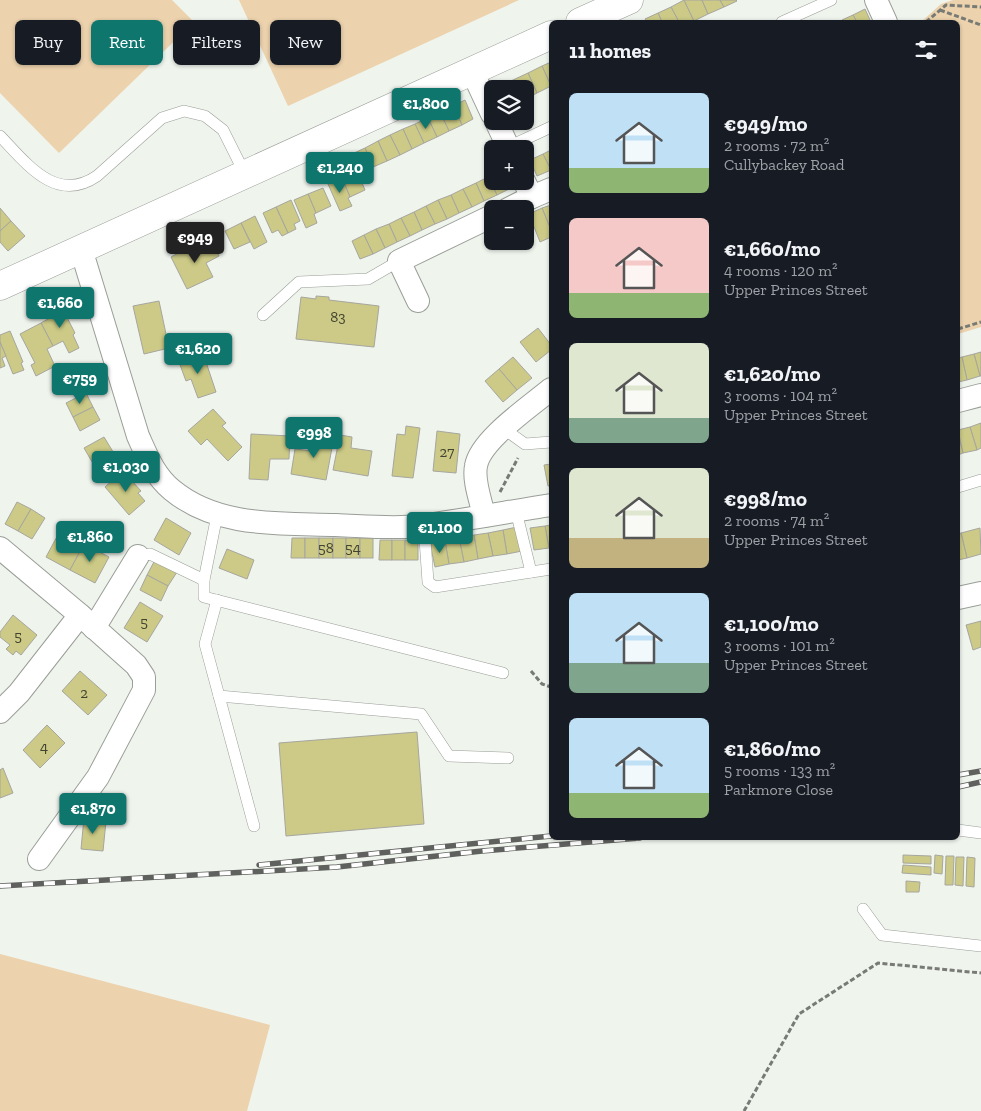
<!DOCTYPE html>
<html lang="en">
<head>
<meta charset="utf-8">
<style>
  :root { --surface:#171b24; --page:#242831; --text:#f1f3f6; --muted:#9ea1a6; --accent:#0f766e }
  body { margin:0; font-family:"Zilla Slab",serif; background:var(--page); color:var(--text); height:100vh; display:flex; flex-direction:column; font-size:19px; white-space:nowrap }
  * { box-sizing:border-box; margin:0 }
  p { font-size:16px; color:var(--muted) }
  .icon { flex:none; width:28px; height:28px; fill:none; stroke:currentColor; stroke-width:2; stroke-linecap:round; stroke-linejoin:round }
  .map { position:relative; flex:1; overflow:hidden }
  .side { position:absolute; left:549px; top:20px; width:411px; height:820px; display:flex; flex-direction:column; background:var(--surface); border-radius:8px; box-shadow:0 1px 4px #0004 }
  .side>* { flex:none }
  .banner { position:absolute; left:15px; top:20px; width:459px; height:45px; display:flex; gap:10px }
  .controls { position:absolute; left:484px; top:80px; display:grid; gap:10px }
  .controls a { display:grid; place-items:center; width:50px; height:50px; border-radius:8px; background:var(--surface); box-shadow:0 1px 4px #0004; font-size:25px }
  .price { position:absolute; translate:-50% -42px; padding:0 11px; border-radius:5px; background:var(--accent); color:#fff; font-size:16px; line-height:32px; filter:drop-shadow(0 1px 2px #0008) }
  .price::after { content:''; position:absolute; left:50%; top:30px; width:15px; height:11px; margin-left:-8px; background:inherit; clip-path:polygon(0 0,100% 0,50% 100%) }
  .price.current { background:#222; color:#fff }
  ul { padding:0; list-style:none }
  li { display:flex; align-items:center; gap:15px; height:125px; padding:0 20px }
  li span { display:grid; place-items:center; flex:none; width:140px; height:100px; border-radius:8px; color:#555 }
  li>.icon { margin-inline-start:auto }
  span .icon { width:60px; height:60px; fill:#fffc; stroke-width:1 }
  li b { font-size:21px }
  h2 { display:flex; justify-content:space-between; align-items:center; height:60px; padding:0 20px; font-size:21px }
  .pill { padding:0 18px; border-radius:8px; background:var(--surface); box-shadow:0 1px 4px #0004; font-size:18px; line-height:45px }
  .pill.current { background:var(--accent); color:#fff }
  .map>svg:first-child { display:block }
  .green { fill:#ecd2ad }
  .building { fill:#ccca86; stroke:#a6a69f }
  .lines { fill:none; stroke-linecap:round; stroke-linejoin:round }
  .service-casing { stroke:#999e98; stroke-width:12 }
  .minor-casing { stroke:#999e98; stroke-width:24 }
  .secondary-casing { stroke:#999e98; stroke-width:29 }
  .path { stroke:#777a75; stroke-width:3; stroke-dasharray:5 2.5; stroke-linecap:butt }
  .service { stroke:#fff; stroke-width:11 }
  .minor { stroke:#fff; stroke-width:22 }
  .secondary { stroke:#fff; stroke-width:28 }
  .rail-casing { stroke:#5f615e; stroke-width:5.5 }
  .rail { stroke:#fff; stroke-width:4; stroke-dasharray:11; stroke-linecap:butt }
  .labels { text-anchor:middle; stroke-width:4; stroke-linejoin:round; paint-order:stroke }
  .number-label { font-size:15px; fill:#41422f }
</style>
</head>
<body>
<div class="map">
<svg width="981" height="1111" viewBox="0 0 981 1111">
  <rect width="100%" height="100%" fill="#eff4ed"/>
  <g class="green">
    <path d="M0 0H172L194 22 59 153 0 93Z"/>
    <path d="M239 0H519L288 106Z"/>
    <path d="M953 0H981V327L958 334V22H921L941 4Z"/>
    <path d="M0 954 270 1025 247 1111H0Z"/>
  </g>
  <g class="building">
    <path d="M684 0 694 21 679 22 671 7Z"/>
    <path d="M684 0H702L708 14 694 21Z"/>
    <path d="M702 0H720L724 7 708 14Z"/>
    <path d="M720 0H736L737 1 724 7Z"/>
    <path d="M671 7 679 22H662L658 13Z"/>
    <path d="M865 9 871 22H857L853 15Z"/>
    <path d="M658 13 662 22H647L645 19Z"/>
    <path d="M853 15 857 22H843L842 20Z"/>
    <path d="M551 62V86L542 66Z"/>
    <path d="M542 66 551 86 537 93 528 73Z"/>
    <path d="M528 73 537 93 525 99V89H517L513 80Z"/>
    <path d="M513 80 517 89H499L498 87Z"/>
    <path d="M465 100 473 119 462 125 453 106Z"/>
    <path d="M453 106 462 125 449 131 440 112Z"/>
    <path d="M440 112 449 131 437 137 428 118Z"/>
    <path d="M428 118 437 137 424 143 415 124Z"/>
    <path d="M415 124 424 143 412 149 403 129Z"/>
    <path d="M403 129 412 149 400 155 390 135Z"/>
    <path d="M390 135 400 155 387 161 378 141Z"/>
    <path d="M378 141 387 161 373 167 365 148Z"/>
    <path d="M365 148 373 167 360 173 352 154Z"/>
    <path d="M551 150V170L543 154Z"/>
    <path d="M543 154 551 170 537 176 530 160Z"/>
    <path d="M357 171 365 190 350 197 342 178Z"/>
    <path d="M492 175V181H505L509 189 497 195 488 177Z"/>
    <path d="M488 177 497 195 484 201 476 183Z"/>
    <path d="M342 178 350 197 348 198 352 206 340 211 328 184Z"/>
    <path d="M476 183 484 201 472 207 463 189Z"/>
    <path d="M323 188 331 206 316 213 308 194Z"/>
    <path d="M463 189 472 207 459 213 451 195Z"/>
    <path d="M308 194 316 213 314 214 317 223 306 228 294 200Z"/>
    <path d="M451 195 459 213 447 219 438 200Z"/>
    <path d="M291 200 300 221 294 224 296 229 288 233 276 207Z"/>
    <path d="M438 200 447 219 435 224 426 206Z"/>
    <path d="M551 205V230L542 208Z"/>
    <path d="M426 206 435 224 422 230 414 212Z"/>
    <path d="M276 207 288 233 282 236 278 230 272 233 263 213Z"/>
    <path d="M0 208 11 221 0 231Z"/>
    <path d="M542 208 551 230V237L540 242 529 214Z"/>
    <path d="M414 212 422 230 410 236 401 218Z"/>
    <path d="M255 216 267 242 254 249 241 223Z"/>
    <path d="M401 218 410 236 397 242 389 224Z"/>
    <path d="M11 221 25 236 8 251 0 242V231Z"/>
    <path d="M241 223 250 242 234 249 225 231Z"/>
    <path d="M389 224 397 242 385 248 376 229Z"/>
    <path d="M376 229 385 248 373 254 364 235Z"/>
    <path d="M364 235 373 254 360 259 352 241Z"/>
    <path d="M197 243 201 250 213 244 219 256 206 263 213 277 187 289 171 257Z"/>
    <path d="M316 296 329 297V300L379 306 374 347 296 339 301 297 316 299Z"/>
    <path d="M159 301 169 348 144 354 133 306Z"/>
    <path d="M60 304 75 333 73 335 79 348 69 353 63 341 53 346 41 323 53 316 50 309Z"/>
    <path d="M41 323 53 346 47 349 55 366 36 376 31 365 35 363 20 334Z"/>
    <path d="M538 328 551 345V350L536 362 520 342Z"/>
    <path d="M10 331 23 362 21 363 24 370 13 374 0 342V335Z"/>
    <path d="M0 342 6 356 2 358 5 366 0 368Z"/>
    <path d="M981 352V376H980L974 354Z"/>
    <path d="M203 353 216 392 198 398 191 379 186 381 179 362Z"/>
    <path d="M974 354 980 376 967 380 962 357Z"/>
    <path d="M513 357 532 378 517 390 499 369Z"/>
    <path d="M962 357 967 380 958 382V358Z"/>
    <path d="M499 369 517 390 503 402 485 381Z"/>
    <path d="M86 393 93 407 73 417 66 403Z"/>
    <path d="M93 407 100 420 80 431 73 417Z"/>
    <path d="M213 409 226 423 222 426 242 447 228 461 207 439 201 445 188 431Z"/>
    <path d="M981 423V448L977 450 970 427Z"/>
    <path d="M406 426 420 428 413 478 392 476 397 434 405 435Z"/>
    <path d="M970 427 977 450 963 453 958 430Z"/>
    <path d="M437 431 460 434 456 473 433 471Z"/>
    <path d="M251 434 290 436 289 459H270L268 480 249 479Z"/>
    <path d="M315 434 334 437 326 480 291 474 295 449 312 451Z"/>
    <path d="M958 434 963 453 958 455Z"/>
    <path d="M340 435 352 437 351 448 372 451 368 476 333 470Z"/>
    <path d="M104 437 118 460 98 472 84 448Z"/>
    <path d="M551 464V486H548L544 465Z"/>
    <path d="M123 471 141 491 138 493 145 501 129 515 105 487Z"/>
    <path d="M17 502 31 509 18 531 5 524Z"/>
    <path d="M31 509 45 518 32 539 18 531Z"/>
    <path d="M166 518 191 533 179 555 154 540Z"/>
    <path d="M551 525V547L549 548 545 526Z"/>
    <path d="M545 526 549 548 534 550 530 528Z"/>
    <path d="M517 527 522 551 507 554 503 530Z"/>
    <path d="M980 528 981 554 967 558 961 533Z"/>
    <path d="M503 530 507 554 493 556 488 533Z"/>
    <path d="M60 531 84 544 70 570 46 557Z"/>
    <path d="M488 533 493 556 478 559 474 535Z"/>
    <path d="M961 533 967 558 958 560V534Z"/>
    <path d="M474 535 478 559 464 562 459 538Z"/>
    <path d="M292 538H305V558H291Z"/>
    <rect x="305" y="538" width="14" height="20"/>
    <rect x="319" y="538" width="14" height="20"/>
    <rect x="333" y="538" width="13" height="20"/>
    <rect x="346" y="538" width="14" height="20"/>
    <rect x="360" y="538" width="13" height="20"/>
    <path d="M459 538 464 562 449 564 445 541Z"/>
    <path d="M380 540H392V560H379Z"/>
    <rect x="392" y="540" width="13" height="20"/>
    <path d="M405 540 418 541V560H405Z"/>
    <path d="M445 541 449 564 435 567 430 543Z"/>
    <path d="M84 544 109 557 95 583 70 570Z"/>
    <path d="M227 549 254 560 247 579 219 568Z"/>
    <path d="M155 560 177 572 168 586 147 575Z"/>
    <path d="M147 575 168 586 161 601 140 590Z"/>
    <path d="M140 602 163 616 147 642 124 628Z"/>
    <path d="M13 615 37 635 21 655 16 651 13 655 6 649 10 645 0 637V632Z"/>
    <path d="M981 621V647L973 650 966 625Z"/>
    <path d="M80 671 107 695 88 715 62 691Z"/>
    <path d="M47 725 65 743 40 768 23 750Z"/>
    <path d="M417 732 424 824 286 836 279 743Z"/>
    <path d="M3 768 13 793 0 798V770Z"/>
    <path d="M84 818 106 821 103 851 81 849Z"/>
    <path d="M903 855 931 856V864L903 863Z"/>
    <path d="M935 855 943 856 942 874 934 873Z"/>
    <path d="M946 856H954L953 885H945Z"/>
    <path d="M956 857H964L963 886 955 885Z"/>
    <path d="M967 857 975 858 974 887 966 886Z"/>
    <path d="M903 865 931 867V875L902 873Z"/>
    <path d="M906 881 920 882 919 892H906Z"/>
  </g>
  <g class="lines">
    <defs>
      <g id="service">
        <path d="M782 22 831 0"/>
        <path d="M0 136C27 164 56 204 97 176L162 118 184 111 205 116 223 130 245 174"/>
        <path d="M508 147 551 127"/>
        <path d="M263 315 299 282 368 279 399 261"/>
        <path d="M504 429 525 444 551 442"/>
        <path d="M958 487 981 480"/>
        <path d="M516 511 531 572"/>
        <path d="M217 515 204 580V597L503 673"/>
        <path d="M424 525 428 582 435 587 551 569"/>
        <path d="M138 556 150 554 204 580"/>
        <path d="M217 600 205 644 254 826"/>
        <path d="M219 696 421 714 449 756 508 758"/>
        <path d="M958 830 981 833"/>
        <path d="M863 909 882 935 981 946"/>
      </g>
      <g id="minor">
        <path d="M876 0 886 22"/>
        <path d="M472 71 492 114"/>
        <path d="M496 121 509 149"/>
        <path d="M524 181 532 197 551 189"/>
        <path d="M508 209 532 197"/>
        <path d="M81 249 138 436C147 456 154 475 172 490 218 528 280 523 336 525 363 526 392 529 420 526 464 520 507 512 551 505"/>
        <path d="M418 301 399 261 492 216"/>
        <path d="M958 401 981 395"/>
        <path d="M484 516C481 501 473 481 476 466 480 440 531 406 551 389"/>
        <path d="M0 548 80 615 19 693 0 712"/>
        <path d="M958 598 981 593"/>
        <path d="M94 628 138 556"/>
        <path d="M39 859 98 777 144 690V677L136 665 80 615"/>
      </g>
      <g id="secondary">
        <path d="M580 22 629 0"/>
        <path d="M0 286 551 35"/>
      </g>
    </defs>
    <use href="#service" class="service-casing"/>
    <use href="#minor" class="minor-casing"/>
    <use href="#secondary" class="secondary-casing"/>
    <g class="path">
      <path d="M940 10 981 25"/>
      <path d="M926 22 946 5 981 7"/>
      <path d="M958 329 981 322"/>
      <path d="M500 492 518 458"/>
      <path d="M531 671 542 684 551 687"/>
      <path d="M744 1111 799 1014 878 963 981 973"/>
    </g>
    <use href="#service" class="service"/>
    <use href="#minor" class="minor"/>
    <use href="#secondary" class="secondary"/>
    <defs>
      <g id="rail">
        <path d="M958 775 981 771"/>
        <path d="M958 787 981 782"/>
        <path d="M259 865 551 836"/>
        <path d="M0 886 337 867 482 851 640 838"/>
      </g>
    </defs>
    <use href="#rail" class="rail-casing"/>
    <use href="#rail" class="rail"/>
  </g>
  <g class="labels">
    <g class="number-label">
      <text x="338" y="322">83</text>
      <text x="447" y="457">27</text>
      <text x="326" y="553">58</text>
      <text x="353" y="553">54</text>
      <text x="144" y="627">5</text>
      <text x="18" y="641">5</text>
      <text x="84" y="698">2</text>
      <text x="44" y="752">4</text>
    </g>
  </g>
</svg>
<div class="controls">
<a><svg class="icon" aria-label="layers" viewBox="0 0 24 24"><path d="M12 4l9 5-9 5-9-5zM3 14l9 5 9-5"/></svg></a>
<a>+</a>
<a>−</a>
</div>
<b class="price" style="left:426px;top:130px">€1,800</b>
<b class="price" style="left:340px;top:194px">€1,240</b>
<b class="price current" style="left:195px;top:264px">€949</b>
<b class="price" style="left:60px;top:329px">€1,660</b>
<b class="price" style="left:198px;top:375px">€1,620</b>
<b class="price" style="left:80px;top:405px">€759</b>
<b class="price" style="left:314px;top:459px">€998</b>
<b class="price" style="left:126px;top:493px">€1,030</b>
<b class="price" style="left:440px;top:554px">€1,100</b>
<b class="price" style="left:90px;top:563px">€1,860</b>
<b class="price" style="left:93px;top:835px">€1,870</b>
<div class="banner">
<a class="pill">Buy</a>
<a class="pill current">Rent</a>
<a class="pill">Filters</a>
<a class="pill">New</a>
</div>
<section class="side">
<h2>11 homes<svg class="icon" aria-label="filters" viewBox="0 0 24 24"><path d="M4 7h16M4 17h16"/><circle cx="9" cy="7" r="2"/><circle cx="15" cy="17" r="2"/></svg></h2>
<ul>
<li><span style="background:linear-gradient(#bfe0f5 75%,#8fb573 0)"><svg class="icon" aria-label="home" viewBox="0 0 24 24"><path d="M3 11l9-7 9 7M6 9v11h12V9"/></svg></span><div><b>€949/mo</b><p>2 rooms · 72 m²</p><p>Cullybackey Road</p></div></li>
<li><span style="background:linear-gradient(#f6c9c9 75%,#8fb573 0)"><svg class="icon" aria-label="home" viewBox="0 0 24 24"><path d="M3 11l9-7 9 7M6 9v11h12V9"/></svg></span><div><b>€1,660/mo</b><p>4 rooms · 120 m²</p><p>Upper Princes Street</p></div></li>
<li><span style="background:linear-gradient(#dfe7d0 75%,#7fa58c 0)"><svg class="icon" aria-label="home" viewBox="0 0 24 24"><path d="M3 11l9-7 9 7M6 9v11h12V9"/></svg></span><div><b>€1,620/mo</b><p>3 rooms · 104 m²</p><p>Upper Princes Street</p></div></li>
<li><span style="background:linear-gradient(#dfe7d0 70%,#c2b280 0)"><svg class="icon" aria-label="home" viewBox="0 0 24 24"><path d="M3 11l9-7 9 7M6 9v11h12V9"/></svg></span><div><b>€998/mo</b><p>2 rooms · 74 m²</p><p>Upper Princes Street</p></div></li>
<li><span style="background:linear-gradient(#bfe0f5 70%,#7fa58c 0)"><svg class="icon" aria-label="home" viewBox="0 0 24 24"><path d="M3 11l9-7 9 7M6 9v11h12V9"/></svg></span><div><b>€1,100/mo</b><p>3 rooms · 101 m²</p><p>Upper Princes Street</p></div></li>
<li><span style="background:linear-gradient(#bfe0f5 75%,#8fb573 0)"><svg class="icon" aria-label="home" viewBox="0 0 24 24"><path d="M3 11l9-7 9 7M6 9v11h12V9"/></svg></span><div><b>€1,860/mo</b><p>5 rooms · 133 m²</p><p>Parkmore Close</p></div></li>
</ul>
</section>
</div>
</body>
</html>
